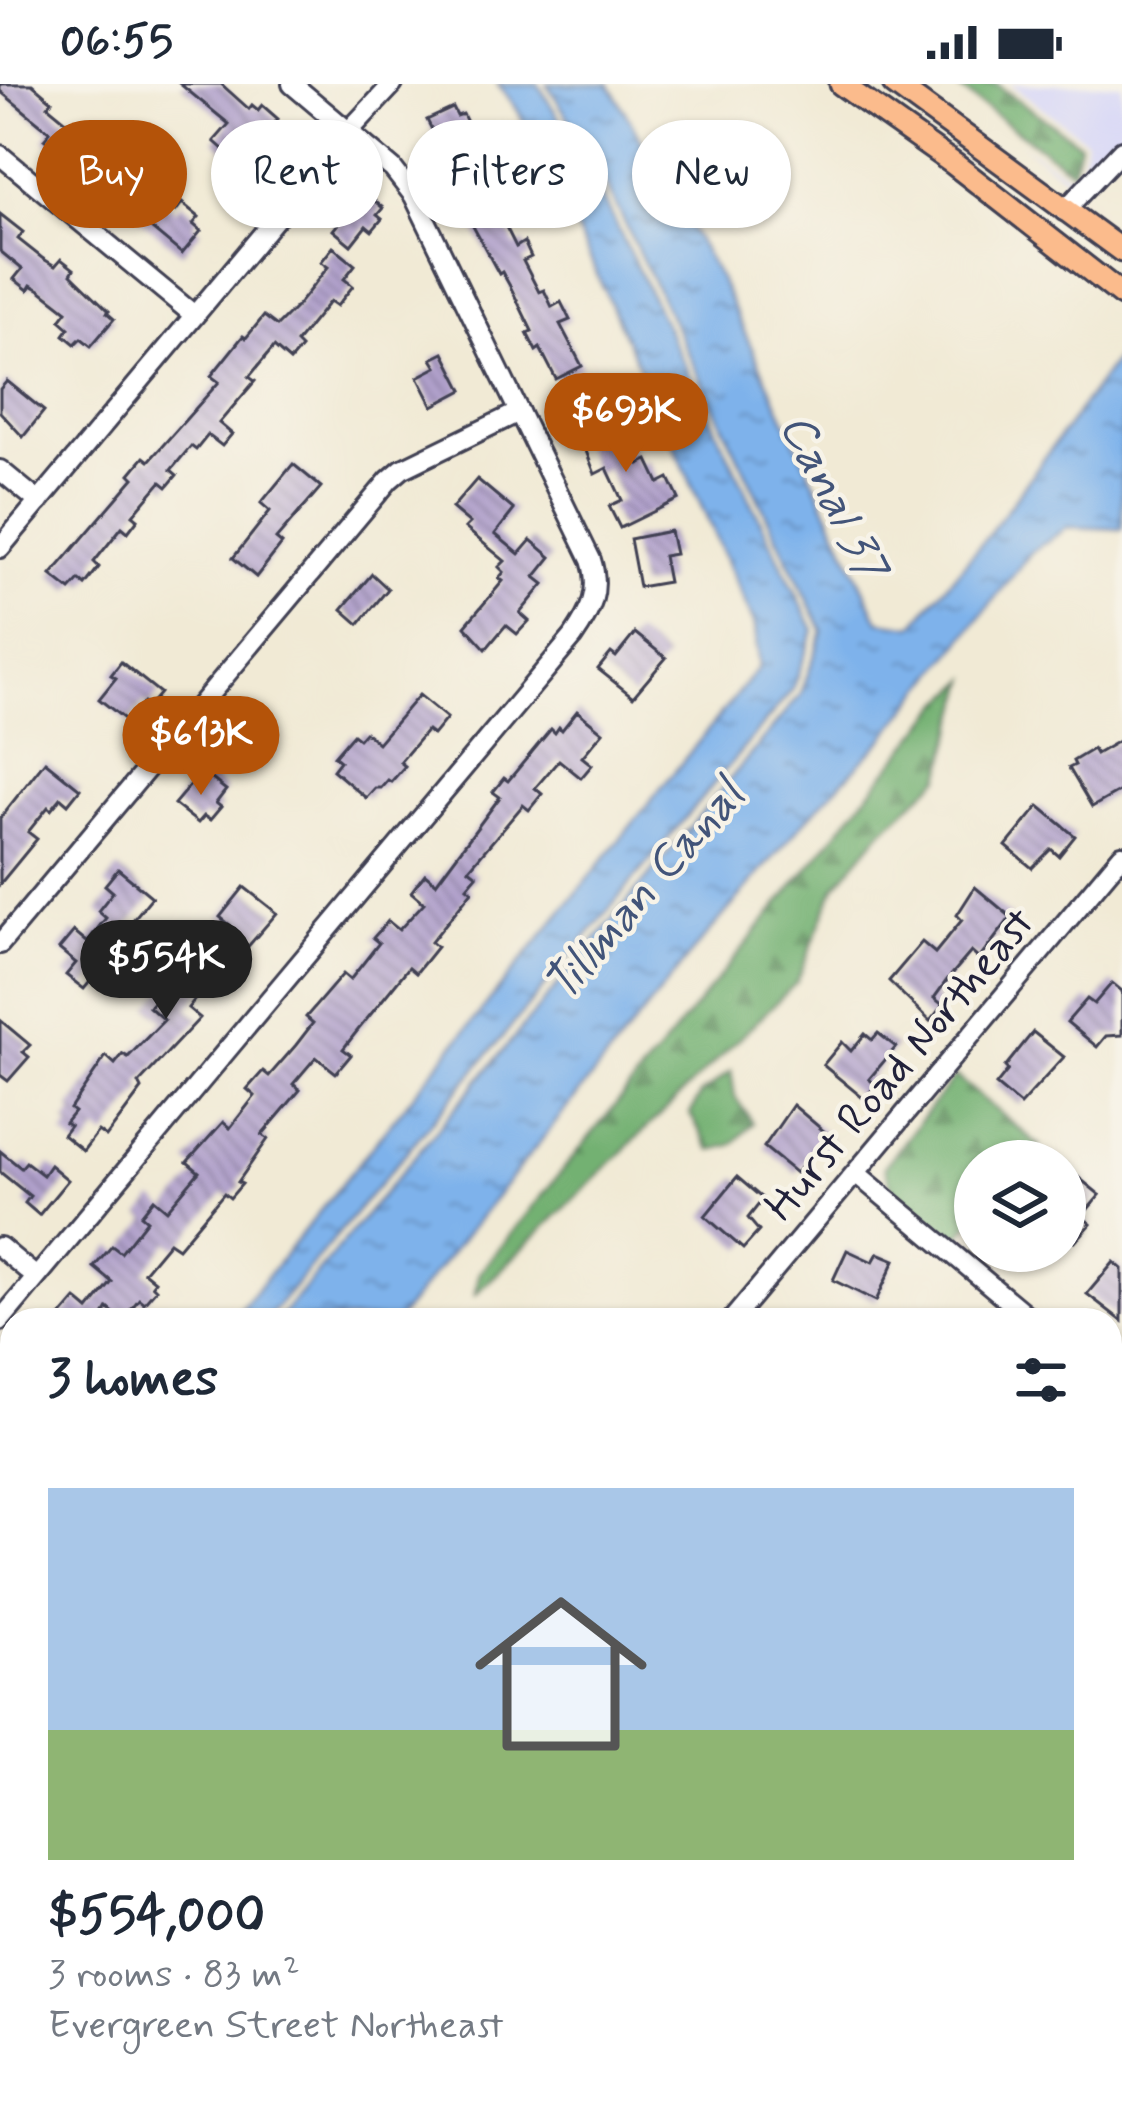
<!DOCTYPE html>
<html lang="en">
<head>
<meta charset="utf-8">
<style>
  :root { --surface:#fff; --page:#f2f2f3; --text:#1f2937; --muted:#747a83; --line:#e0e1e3; --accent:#b45309 }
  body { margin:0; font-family:Mynerve,sans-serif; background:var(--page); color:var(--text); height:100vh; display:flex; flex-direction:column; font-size:45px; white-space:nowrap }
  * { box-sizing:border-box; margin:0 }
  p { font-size:39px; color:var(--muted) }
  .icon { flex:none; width:66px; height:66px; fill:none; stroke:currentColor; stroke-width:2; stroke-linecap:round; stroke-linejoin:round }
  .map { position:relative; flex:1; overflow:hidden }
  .side { position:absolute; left:0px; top:1224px; width:1122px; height:807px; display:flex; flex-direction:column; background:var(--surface); border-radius:36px 36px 0 0; box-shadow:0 3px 9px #0004 }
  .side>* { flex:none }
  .guide { position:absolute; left:36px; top:36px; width:1050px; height:108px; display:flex; gap:24px }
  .controls { position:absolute; left:954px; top:1056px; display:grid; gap:24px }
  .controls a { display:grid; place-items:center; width:132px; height:132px; border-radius:50%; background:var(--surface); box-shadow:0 3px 9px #0004; font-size:60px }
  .price { position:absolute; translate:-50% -102px; padding:0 27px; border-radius:42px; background:var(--accent); color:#fff; font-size:39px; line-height:78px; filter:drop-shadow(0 3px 6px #0008) }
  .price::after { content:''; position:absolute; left:50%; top:72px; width:36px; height:27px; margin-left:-18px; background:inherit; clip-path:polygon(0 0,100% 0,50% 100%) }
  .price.current { background:#222; color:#fff }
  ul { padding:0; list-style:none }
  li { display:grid; align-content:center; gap:24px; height:636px; padding:0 48px }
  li+li { border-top:3px solid var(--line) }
  li span { display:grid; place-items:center; height:372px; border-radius:0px; color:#555 }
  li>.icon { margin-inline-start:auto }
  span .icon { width:216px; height:216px; fill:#fffc; stroke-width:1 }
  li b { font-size:51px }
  h2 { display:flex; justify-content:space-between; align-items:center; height:144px; padding:0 48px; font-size:51px }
  .tag { padding:0 42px; border-radius:54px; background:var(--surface); box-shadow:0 3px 9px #0004; font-size:42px; line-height:108px }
  .tag.current { background:var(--accent); color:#fff }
  .status { display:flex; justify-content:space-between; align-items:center; height:84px; padding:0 60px; background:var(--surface); direction:ltr }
  .status svg { height:33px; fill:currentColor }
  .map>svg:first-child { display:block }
  .built { fill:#d7d7f8 }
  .forest { fill:url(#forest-firs); stroke:#4a6a56; stroke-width:3 }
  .water { fill:url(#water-ripples); stroke:#506a93; stroke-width:3 }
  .building { fill:url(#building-back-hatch) }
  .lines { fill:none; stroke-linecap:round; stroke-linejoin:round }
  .minor-casing { stroke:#414052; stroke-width:24 }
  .major-casing { stroke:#414052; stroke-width:27 }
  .minor { stroke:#fff; stroke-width:18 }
  .major { stroke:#fbbb8c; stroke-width:21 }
  .labels { text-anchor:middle; stroke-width:9; stroke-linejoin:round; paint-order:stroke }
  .street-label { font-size:45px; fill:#22223b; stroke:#f7f3e8 }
  .water-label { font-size:48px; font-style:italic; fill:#425479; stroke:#f7f3e8 }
</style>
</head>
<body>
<div class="status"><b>06:55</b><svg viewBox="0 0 49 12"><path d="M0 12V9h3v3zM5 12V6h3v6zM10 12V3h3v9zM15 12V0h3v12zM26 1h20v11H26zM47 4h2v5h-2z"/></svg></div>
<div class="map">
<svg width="1122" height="2029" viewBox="0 0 1122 2029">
  <defs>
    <pattern id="forest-firs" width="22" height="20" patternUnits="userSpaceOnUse" patternTransform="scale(3)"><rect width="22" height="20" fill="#73b172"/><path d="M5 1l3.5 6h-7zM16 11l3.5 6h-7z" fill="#5e905f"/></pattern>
    <pattern id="water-ripples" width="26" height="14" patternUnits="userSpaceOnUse" patternTransform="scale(3)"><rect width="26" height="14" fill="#7eb2eb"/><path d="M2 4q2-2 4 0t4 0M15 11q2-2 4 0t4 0" fill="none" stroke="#6790c0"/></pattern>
    <pattern id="building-back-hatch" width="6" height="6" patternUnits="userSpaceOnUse" patternTransform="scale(3)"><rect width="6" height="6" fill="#b0a0cb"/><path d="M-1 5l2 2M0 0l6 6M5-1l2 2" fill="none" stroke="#8f82a6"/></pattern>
  </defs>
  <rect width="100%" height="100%" fill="#f7f3e8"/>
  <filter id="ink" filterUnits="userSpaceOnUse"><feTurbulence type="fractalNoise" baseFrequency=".00833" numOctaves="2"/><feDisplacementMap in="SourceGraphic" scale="24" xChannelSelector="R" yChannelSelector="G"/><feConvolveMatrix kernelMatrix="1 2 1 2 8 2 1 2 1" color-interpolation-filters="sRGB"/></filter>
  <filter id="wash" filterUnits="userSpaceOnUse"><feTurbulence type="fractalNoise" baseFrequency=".004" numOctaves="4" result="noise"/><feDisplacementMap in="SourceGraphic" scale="48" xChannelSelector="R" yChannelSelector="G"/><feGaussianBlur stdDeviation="2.7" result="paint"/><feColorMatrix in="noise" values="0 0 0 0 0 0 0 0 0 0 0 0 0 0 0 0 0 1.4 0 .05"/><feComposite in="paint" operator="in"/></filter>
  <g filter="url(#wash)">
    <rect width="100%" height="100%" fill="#f1ead5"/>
    <path class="built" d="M1010 0H1122V58L1081 106 1017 57 1073 95 1079 91 1086 56Z"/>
    <g class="forest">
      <path d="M953 0H996L1079 59 1072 87Z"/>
      <path d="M968 596 941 693 882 747 835 803 797 898 476 1210 479 1189 943 618Z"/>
      <path d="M731 987 735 1013 753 1039 732 1061 711 1066 690 1030 700 1011Z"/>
      <path d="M955 992 1040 1062 1026 1077H975V1134L954 1158 893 1107 884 1083Z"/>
    </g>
    <g class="water">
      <path d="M498 0H538L584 75 814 546 793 605 266 1236H232L759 583 755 541 560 108 517 25Z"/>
      <path d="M547 0H608L614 8 720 196 879 537 913 542 989 450 1122 267V445L1068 443 1032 467 885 653 801 741 689 872 397 1236H278L801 610 823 547 592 72Z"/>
      <path d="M12 1561V1696L0 1711V1576Z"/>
    </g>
    <g id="blocks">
      <g class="building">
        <path d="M0 0H32L52 17 48 22 176 127 182 119 199 133 193 140 201 147 182 170 44 55 50 48 0 7Z"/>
        <path d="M180 0H221L249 25 252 21 258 26 262 21 278 35 240 80 214 57 229 40Z"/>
        <path d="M453 24 457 32 463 30 474 53 466 57 470 67 467 69 486 105 501 98 509 113 495 121 516 163 524 158 531 173 523 177 539 208 544 206 552 223 561 218 570 236 560 240 582 282 556 295 540 264 536 267 527 249 532 247 511 204 502 188 499 190 450 100 458 96 427 36Z"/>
        <path d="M364 108 383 124 377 131 382 135 372 147 366 142 351 161 333 146Z"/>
        <path d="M0 130 23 148 18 155 42 174 55 182 61 175 74 185 71 190 109 227 107 229 114 235 91 262 81 254 75 260 64 251 69 244 60 236 67 227 40 206 31 201 28 206 14 195 22 185 0 167Z"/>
        <path d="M333 163 355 181 344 195 353 202 337 222 330 217 296 259 301 264 290 277 274 263 249 293 255 297 219 339 232 350 222 362 208 351 196 366 191 362 171 386 177 391 167 403 161 398 133 431 138 435 128 448 122 443 94 478 99 483 85 501 79 496 70 506 51 491 134 394 130 390 144 373 149 377 219 298 211 292 243 252 246 254 264 232 277 242 297 222 328 183 321 178Z"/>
        <path d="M444 269 463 306 433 322 418 293 437 283 432 275Z"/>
        <path d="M7 297 44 327 23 353 0 328V305Z"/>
        <path d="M599 333 611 357 624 350 639 380 648 376 659 399 669 394 679 415 620 444 609 422 622 416 607 384 595 390 577 344Z"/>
        <path d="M293 380 321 403 276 455 282 460 256 493 233 474 270 427 261 419Z"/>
        <path d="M477 395 514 426 495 450 519 470 531 456 551 473 535 493 544 500 520 529 529 537 517 550 506 541 486 565 465 542 503 497 499 494 504 488 499 483 505 477 465 444 470 439 452 424Z"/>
        <path d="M670 447 675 470 663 472 668 498 639 503 630 455Z"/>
        <path d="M372 490 388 505 359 540 342 525Z"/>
        <path d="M635 549 666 574 633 613 598 585 611 569 616 573Z"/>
        <path d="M121 578 160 609 149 622 144 618 128 638 99 615 116 594 111 591Z"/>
        <path d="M419 611 447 634 433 651 427 646 400 678 405 682 391 698 388 696 381 704H375L366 714 333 686 340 677 334 672 353 650 359 655 365 648 378 659Z"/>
        <path d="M577 627 603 648 582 673 592 681 581 694 559 676 535 704 542 710 529 726 523 721 469 785 477 791 467 803 472 807 431 858 437 863 416 889 409 883 354 951 343 965 351 971 336 989 316 973 293 1000 300 1006 262 1051 268 1055 238 1098 242 1100 230 1114 224 1109 178 1164 169 1158 144 1188 155 1197 152 1201 156 1205 144 1219 139 1215 122 1236 108 1224 101 1236H58L76 1215 89 1226 112 1198 94 1183 112 1162 121 1169 147 1136 141 1131 154 1115 167 1126 199 1088 187 1078 223 1038 230 1044 255 1012 247 1005 263 987 269 992 296 961 313 939 306 933 343 890 350 896 379 859 373 854 388 837 399 846 424 819 411 808 425 790 436 799 500 713 493 708 504 694 508 697 551 645 555 649 559 643 562 646Z"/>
        <path d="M1122 655V706L1092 723 1069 684 1075 681 1073 677 1093 665 1096 670Z"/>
        <path d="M45 677 80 705 68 720 61 714 51 726 48 723 28 748 37 755 0 800V734Z"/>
        <path d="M202 687 226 706 216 719 221 723 210 736 204 732 198 739 174 720Z"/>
        <path d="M1039 722 1075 752 1059 772 1051 765 1032 784 1006 762Z"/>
        <path d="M118 785 152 813 112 861 117 865 84 905 66 891 76 879 59 865 74 847 87 858 106 834 98 827 113 808 105 801Z"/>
        <path d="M244 803 277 829 231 882 236 885 224 899 214 891 188 924 200 934 139 999 142 1005 106 1053 98 1047 83 1067 63 1051 70 1042 65 1039 74 1028 70 1025 106 972 115 980 123 970 128 973 164 936 149 923 179 886 174 882 200 856 210 864 230 841 220 833Z"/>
        <path d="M975 803 1011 833 979 875 971 868 947 896 934 914 943 921 930 937 889 897 922 858 935 869 962 836 957 831Z"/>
        <path d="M1112 899 1122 907V951L1106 952 1097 963 1067 938 1087 915 1094 920Z"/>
        <path d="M0 936 30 961 23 968 29 973 8 997 0 991Z"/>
        <path d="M1033 948 1064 973 1020 1021 996 1001 1008 986 1005 983Z"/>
        <path d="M878 949 896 963 869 995 876 1001 864 1015 823 981 842 958 851 967 865 950 872 956Z"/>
        <path d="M793 1021 832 1054 821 1068 816 1064 796 1089 764 1063Z"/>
        <path d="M0 1067 21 1084 26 1078 43 1091 50 1081 68 1096 39 1131 25 1119 30 1112 0 1088Z"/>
        <path d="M1065 1089 1074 1097 1078 1093 1100 1111 1082 1132 1091 1140 1075 1158 1065 1150Z"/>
        <path d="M737 1093 763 1115 748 1134 759 1147 743 1165 705 1132Z"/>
        <path d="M847 1166 873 1178 878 1169 895 1176 876 1217 833 1196Z"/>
        <path d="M1114 1178 1122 1185V1237L1087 1210Z"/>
      </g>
    </g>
  </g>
  <g filter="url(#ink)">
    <use href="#blocks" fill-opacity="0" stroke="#414052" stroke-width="3"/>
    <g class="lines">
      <defs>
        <g id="minor">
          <path d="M0 71 194 231"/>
          <path d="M1064 127 1122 66"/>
          <path d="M0 386 39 418"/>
          <path d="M0 464 349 47 393 0"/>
          <path d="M0 860 389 396 402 385 519 328"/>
          <path d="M857 1090 1032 1236"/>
          <path d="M0 1163 36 1193"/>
          <path d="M732 1236 1122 771"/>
          <path d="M0 1237 573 553C591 527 601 507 591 476L414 112 393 85 292 0"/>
          <path d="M1110 1302 1122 1312"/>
          <path d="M1110 1859 1122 1845"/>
          <path d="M1110 1931 1122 1941"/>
          <path d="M458 2019 470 2029"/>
          <path d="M72 2029 80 2019"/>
          <path d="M968 2029 977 2019"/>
        </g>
        <g id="major">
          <path d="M841 0 954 80 1122 211"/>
          <path d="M894 0 1122 167"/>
        </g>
      </defs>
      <use href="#minor" class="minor-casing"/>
      <use href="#major" class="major-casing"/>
      <use href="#minor" class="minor"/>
      <use href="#major" class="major"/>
    </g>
  </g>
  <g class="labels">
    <g class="street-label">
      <text transform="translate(898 979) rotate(-50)" y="16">Hurst Road Northeast</text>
    </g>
    <g class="water-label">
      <text transform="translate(835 410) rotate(63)" y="17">Canal 37</text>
      <text transform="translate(642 805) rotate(-49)" y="17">Tillman Canal</text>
    </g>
  </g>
</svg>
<div class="controls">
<a><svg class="icon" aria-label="layers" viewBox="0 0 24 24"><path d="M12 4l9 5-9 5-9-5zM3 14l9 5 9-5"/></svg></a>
</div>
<b class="price" style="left:626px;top:391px">$693K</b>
<b class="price" style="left:201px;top:714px">$613K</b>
<b class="price current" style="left:166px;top:938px">$554K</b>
<div class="guide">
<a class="tag current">Buy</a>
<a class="tag">Rent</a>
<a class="tag">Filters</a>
<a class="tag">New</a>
</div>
<section class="side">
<h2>3 homes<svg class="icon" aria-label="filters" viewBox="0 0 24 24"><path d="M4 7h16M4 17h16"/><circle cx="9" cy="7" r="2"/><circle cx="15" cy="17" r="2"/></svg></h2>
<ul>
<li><span style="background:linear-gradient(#a9c7e8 65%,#8fb573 0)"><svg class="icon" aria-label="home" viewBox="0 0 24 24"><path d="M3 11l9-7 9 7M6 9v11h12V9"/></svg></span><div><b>$554,000</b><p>3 rooms · 83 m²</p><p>Evergreen Street Northeast</p></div></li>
</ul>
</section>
</div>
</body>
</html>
